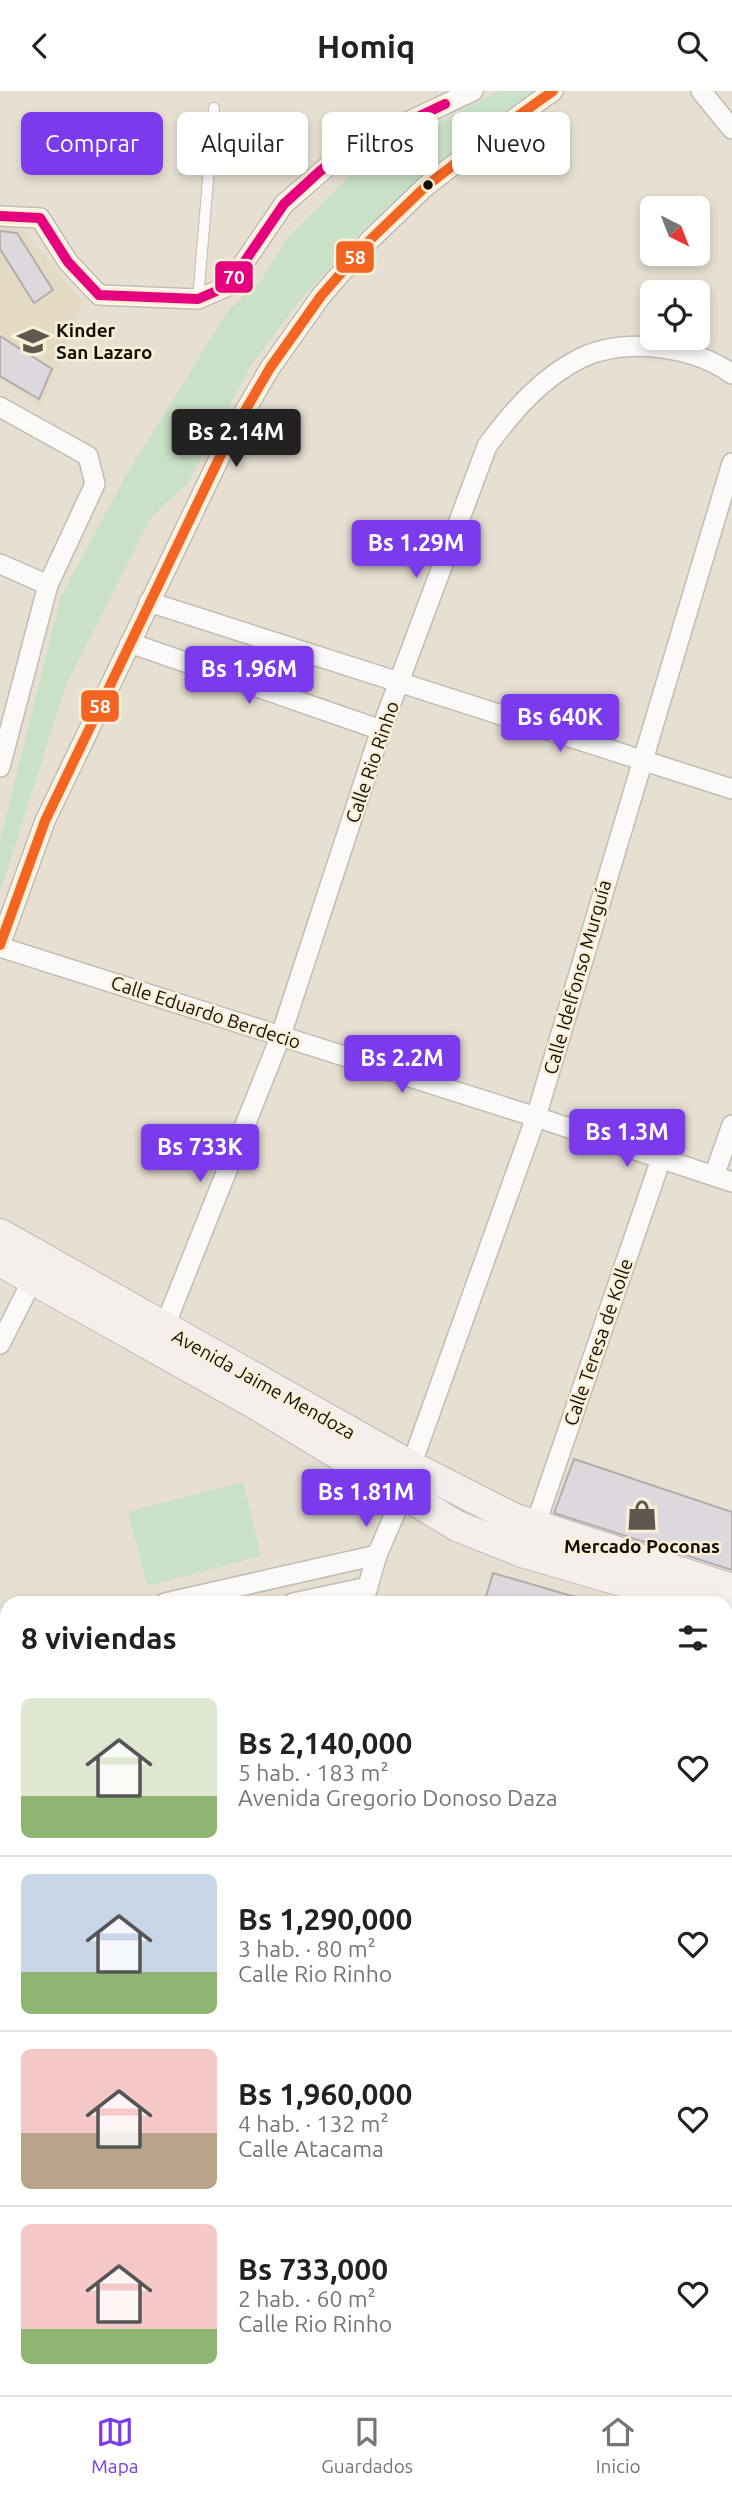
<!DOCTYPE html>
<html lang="es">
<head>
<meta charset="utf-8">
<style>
  :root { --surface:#fff; --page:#f6f6f6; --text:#222; --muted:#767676; --line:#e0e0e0; --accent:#7c3aed }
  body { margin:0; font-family:Ubuntu,sans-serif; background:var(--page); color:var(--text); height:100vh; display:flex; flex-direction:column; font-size:26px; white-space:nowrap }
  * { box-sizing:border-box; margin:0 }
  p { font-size:23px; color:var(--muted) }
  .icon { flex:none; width:38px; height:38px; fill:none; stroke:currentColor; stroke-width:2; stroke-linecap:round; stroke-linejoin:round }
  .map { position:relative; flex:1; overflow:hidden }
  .panel { position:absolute; left:0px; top:1505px; width:733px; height:800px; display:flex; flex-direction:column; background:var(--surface); border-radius:21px 21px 0 0; box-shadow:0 4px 10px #0003 }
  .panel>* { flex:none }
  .top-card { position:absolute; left:21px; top:21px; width:691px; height:63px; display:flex; gap:14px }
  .needle { width:46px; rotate:138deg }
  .tools { position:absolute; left:640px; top:105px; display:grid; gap:14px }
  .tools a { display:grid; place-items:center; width:70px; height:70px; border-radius:10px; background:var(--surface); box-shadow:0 4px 10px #0003; font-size:35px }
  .price { position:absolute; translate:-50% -60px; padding:0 16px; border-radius:7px; background:var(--accent); color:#fff; font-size:23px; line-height:46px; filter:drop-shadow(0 2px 4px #0008) }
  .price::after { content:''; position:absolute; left:50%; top:42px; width:21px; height:16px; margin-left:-10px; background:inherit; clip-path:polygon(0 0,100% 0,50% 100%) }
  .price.on { background:#222; color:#fff }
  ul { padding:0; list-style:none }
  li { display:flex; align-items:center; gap:21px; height:175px; padding:0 21px }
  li+li { border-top:2px solid var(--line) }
  li span { display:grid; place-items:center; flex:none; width:196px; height:140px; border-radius:10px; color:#555 }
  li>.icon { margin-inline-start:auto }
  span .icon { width:84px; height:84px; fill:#fffc; stroke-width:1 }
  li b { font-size:30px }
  h2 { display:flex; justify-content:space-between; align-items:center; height:84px; padding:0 21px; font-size:30px }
  .chip { padding:0 24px; border-radius:10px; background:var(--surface); box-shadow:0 4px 10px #0003; font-size:24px; line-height:63px }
  .chip.on { background:var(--accent); color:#fff }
  header { display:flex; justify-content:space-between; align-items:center; height:91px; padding:0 21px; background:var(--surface); font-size:32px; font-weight:700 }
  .menu { display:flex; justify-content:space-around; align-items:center; height:98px; border-top:2px solid var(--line); background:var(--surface); font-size:19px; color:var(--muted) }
  .menu a { display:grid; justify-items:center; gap:4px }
  .menu .on { color:var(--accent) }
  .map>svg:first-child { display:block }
  .built { fill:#e5dac3 }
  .green { fill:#c9e1c6 }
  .building { fill:#ddd7de; stroke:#b2aead; stroke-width:2 }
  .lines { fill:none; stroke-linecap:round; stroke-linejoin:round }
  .lane-casing { stroke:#c2bcb2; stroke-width:12 }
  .street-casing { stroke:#c2bcb2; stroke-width:22 }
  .primary-casing { stroke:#bebbb5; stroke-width:32 }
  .highway-casing { stroke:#bebbb5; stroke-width:36 }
  .lane { stroke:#fbfaf8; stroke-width:10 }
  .street { stroke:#fbfaf8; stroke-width:19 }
  .primary { stroke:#f4efec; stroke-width:30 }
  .highway { stroke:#f0e8e5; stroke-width:33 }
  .bus-1-casing { stroke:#fcefd7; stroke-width:16 }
  .bus-2-casing { stroke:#fcefd7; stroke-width:16 }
  .bus-1 { stroke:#e5007d; stroke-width:10 }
  .bus-2 { stroke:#f26522; stroke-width:10 }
  .bus-dot { fill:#141008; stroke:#fcefd7; stroke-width:2.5 }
  .labels { text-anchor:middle; stroke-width:5; stroke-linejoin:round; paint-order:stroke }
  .poi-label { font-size:19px; font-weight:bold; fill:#141008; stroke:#fcefd7; text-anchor:start }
  .street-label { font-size:19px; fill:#141008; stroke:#fcefd7 }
  .line-badge { stroke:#fcefd7; stroke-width:2.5 }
  .badge-label { font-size:19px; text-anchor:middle; font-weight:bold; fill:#fff }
</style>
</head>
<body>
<header><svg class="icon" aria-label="back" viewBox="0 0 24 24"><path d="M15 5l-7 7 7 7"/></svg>Homiq<svg class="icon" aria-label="search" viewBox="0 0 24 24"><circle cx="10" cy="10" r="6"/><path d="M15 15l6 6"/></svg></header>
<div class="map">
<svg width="732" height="2304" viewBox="0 0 732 2304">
  <rect width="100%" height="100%" fill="#e6dfd2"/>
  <path class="built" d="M0 136 22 138 82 210 41 315 0 290Z"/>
  <g class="green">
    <path d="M498 0H539L438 71 363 139 301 208 251 274 187 393 151 426 66 594 0 801V750L61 505 127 383 229 218 261 190 288 146 356 79 386 60Z"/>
    <path d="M243 1391 261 1465 147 1495 128 1421Z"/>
    <path d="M0 1904 7 1907V1965L0 1963Z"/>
  </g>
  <g class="building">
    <path d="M0 140 17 142 53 199 34 212 0 158Z"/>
    <path d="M0 245 52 278 39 308 0 285Z"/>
    <path d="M574 1368 732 1421V1479L554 1422Z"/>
    <path d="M493 1482 579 1507V1512H484Z"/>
  </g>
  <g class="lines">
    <defs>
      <path id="lane" d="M198 208 214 17"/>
      <g id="street">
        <path d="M701 0 732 38"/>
        <path d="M0 125 40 127 68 171 99 204 198 208 228 195 284 113 344 61 473 0"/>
        <path d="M0 316 88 365 95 393 48 494 0 676"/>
        <path d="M0 473 48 494"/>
        <path d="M149 511 732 698"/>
        <path d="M130 552 381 639"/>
        <path d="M0 854 45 730 228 349 270 277 321 205 370 149 425 96 504 35 553 0"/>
        <path d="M0 856 536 1026 732 1091"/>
        <path d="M714 1085 732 1034"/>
        <path d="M160 1247 281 944 381 639 487 355C512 321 542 286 581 267 625 246 693 255 732 283"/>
        <path d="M0 1253 38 1178"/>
        <path d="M535 1435 661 1068"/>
        <path d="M165 1512 377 1464"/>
        <path d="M293 1512 368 1496"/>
        <path d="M363 1512 377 1464 403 1404 411 1375 536 1026 732 372"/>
        <path d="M0 1549 7 1547"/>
        <path d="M0 1577 7 1576"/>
        <path d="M726 1622 732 1603"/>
        <path d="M726 1719 732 1721"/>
        <path d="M0 1784 7 1810"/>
        <path d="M726 1918 732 1920"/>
        <path d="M0 2027 7 2039"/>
        <path d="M726 2223 732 2225"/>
        <path d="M0 2226 7 2222"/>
        <path d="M161 2298 164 2304"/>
        <path d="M504 2304 506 2298"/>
      </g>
      <g id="primary">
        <path d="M0 1143 411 1375 513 1427 732 1498"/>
        <path d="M0 1170 257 1314 457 1435 522 1461 697 1512"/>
        <path d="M726 1520 732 1522"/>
      </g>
      <g id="highway">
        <path d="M0 1887 7 1890"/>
        <path d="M0 1981 7 1984"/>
        <path d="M317 2298 322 2304"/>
        <path d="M410 2298 414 2304"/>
        <path d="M346 2304 364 2298"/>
      </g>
    </defs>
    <use href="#lane" class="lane-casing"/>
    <use href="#street" class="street-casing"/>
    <use href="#primary" class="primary-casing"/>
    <use href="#highway" class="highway-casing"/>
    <use href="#lane" class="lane"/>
    <use href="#street" class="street"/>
    <use href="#primary" class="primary"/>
    <use href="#highway" class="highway"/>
    <defs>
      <path id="bus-1" d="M0 125 40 127 68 171 99 204 198 208 228 195 284 113 319 81 344 61 445 13"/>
      <path id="bus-2" d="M0 854 45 730 228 349 270 277 321 205 370 149 425 96 504 35 553 0"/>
    </defs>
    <use href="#bus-1" class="bus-1-casing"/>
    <use href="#bus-2" class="bus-2-casing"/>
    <use href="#bus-1" class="bus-1"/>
    <use href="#bus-2" class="bus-2"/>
  </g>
  <defs>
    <symbol id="school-bare" viewBox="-9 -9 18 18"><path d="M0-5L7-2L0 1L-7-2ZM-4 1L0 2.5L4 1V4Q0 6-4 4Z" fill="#5e584f" stroke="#fcefd7" stroke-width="2.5" paint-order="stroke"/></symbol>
    <symbol id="shop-bare" viewBox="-9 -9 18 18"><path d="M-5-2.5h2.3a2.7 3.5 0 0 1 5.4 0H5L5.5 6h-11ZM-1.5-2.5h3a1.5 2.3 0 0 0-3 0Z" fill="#5e584f" stroke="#fcefd7" stroke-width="2.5" paint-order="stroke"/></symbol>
  </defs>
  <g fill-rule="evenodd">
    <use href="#school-bare" x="11" y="228" width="44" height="44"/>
    <use href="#shop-bare" x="620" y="1402" width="44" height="44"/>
  </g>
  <circle class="bus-dot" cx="428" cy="94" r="6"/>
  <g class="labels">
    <g class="poi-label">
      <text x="56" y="246">Kinder<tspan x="56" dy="22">San Lazaro</tspan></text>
      <text x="642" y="1462" text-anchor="middle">Mercado Poconas</text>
    </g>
    <g class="street-label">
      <text transform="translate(372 671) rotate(-71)" y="7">Calle Rio Rinho</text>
      <text transform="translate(577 886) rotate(-74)" y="7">Calle Idelfonso Murguía</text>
      <text transform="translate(206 921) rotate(18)" y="7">Calle Eduardo Berdecio</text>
      <text transform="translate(598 1251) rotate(-71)" y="7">Calle Teresa de Kolle</text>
      <text transform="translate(264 1293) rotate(29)" y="7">Avenida Jaime Mendoza</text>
    </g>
  </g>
  <g class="line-badge">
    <rect x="335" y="149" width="40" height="34" rx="7" fill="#f26522"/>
    <rect x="214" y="169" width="40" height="34" rx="7" fill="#e5007d"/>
    <rect x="80" y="598" width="40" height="34" rx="7" fill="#f26522"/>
  </g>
  <g class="badge-label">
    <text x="355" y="173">58</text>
    <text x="234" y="193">70</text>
    <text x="100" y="622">58</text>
  </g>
</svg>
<div class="tools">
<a><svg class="needle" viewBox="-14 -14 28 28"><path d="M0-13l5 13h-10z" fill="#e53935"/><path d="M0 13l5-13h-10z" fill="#767676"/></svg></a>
<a><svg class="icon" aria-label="locate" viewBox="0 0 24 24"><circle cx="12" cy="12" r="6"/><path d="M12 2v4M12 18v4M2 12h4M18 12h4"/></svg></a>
</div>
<b class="price on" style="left:236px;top:378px">Bs 2.14M</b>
<b class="price" style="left:416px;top:489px">Bs 1.29M</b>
<b class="price" style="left:249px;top:615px">Bs 1.96M</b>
<b class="price" style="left:560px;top:663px">Bs 640K</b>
<b class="price" style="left:402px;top:1004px">Bs 2.2M</b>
<b class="price" style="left:627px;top:1078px">Bs 1.3M</b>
<b class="price" style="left:200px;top:1093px">Bs 733K</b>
<b class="price" style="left:366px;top:1438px">Bs 1.81M</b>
<div class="top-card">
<a class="chip on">Comprar</a>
<a class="chip">Alquilar</a>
<a class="chip">Filtros</a>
<a class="chip">Nuevo</a>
</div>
<section class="panel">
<h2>8 viviendas<svg class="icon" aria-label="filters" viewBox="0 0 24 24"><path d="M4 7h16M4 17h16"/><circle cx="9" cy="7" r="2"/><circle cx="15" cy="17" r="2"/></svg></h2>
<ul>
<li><span style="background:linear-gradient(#dfe7d0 70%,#8fb573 0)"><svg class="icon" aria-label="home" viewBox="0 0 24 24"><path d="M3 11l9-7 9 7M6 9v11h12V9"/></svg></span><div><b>Bs 2,140,000</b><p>5 hab. · 183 m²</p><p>Avenida Gregorio Donoso Daza</p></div><svg class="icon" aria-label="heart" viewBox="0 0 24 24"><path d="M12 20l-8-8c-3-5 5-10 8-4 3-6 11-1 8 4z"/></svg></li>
<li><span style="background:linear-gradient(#c9d6e8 70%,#8fb573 0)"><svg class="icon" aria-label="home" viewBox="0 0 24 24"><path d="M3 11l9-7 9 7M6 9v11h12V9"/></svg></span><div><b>Bs 1,290,000</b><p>3 hab. · 80 m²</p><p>Calle Rio Rinho</p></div><svg class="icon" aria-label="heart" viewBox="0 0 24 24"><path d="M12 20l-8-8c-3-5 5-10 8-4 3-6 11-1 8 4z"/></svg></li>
<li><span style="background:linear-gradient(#f6c9c9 60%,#b9a48a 0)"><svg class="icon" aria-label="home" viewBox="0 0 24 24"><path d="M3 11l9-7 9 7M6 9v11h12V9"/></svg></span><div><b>Bs 1,960,000</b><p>4 hab. · 132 m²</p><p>Calle Atacama</p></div><svg class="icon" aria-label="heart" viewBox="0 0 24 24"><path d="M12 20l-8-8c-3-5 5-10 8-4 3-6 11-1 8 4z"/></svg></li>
<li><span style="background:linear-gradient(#f6c9c9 75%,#8fb573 0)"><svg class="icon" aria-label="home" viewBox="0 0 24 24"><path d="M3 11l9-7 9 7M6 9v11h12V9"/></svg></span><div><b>Bs 733,000</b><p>2 hab. · 60 m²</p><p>Calle Rio Rinho</p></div><svg class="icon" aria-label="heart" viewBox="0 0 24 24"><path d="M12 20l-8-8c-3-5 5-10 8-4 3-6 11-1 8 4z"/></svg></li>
</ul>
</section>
</div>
<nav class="menu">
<a class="on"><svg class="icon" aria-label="map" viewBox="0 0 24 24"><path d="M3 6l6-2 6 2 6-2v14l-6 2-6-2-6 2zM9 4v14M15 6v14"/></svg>Mapa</a>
<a><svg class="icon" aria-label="saved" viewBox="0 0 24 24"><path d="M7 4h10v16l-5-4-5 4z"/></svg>Guardados</a>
<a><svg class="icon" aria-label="home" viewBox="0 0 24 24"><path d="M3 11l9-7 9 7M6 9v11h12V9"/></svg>Inicio</a>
</nav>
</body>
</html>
